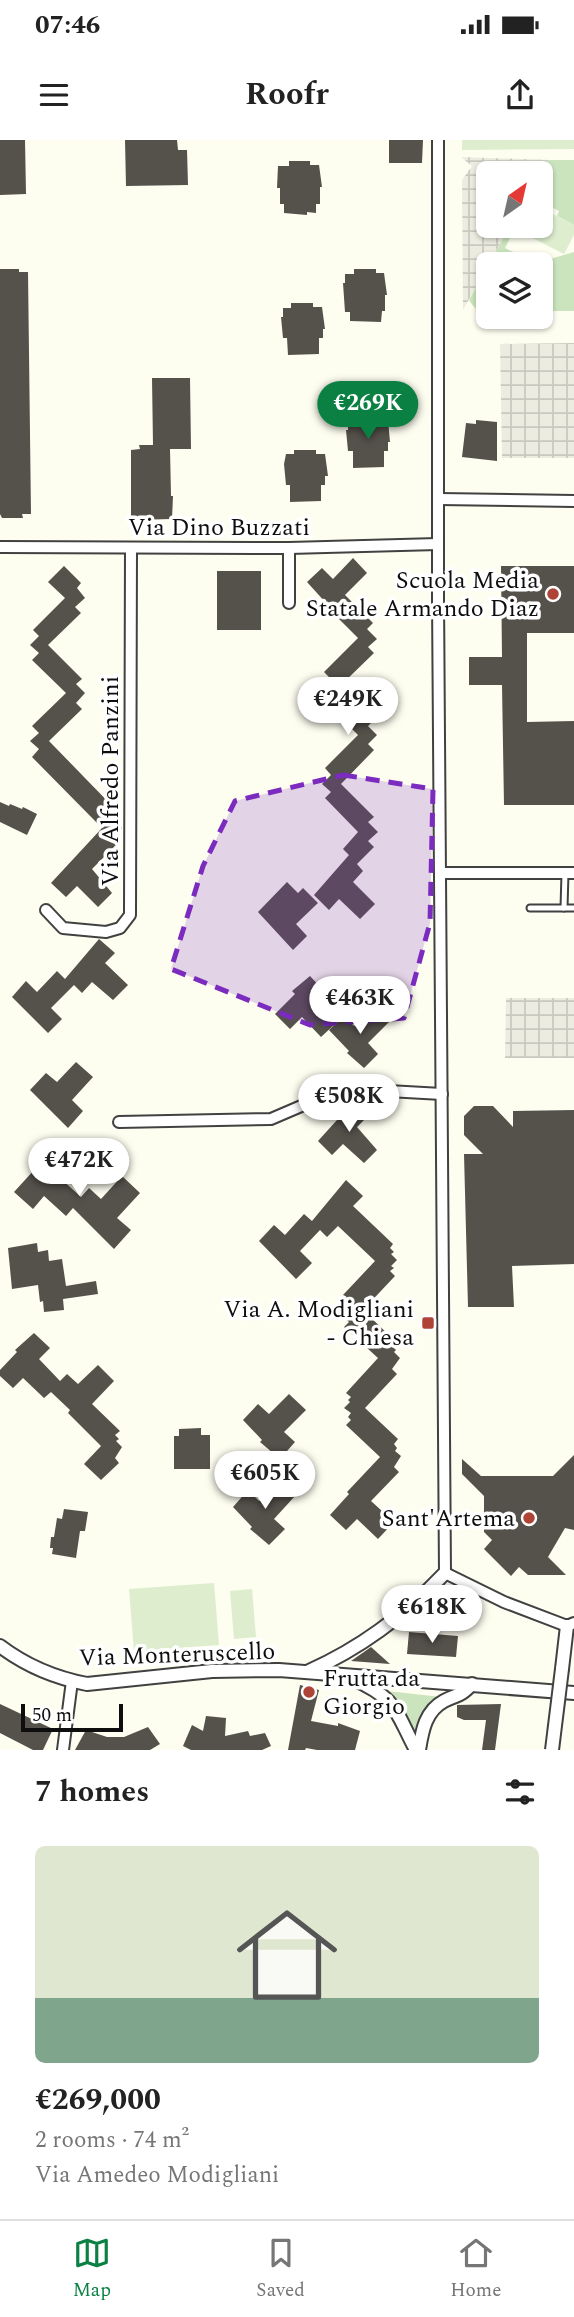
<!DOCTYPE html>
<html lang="en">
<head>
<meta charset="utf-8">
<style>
  :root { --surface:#fff; --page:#f2f2f2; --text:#222; --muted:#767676; --line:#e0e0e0; --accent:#0b8043 }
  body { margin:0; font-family:Spectral,serif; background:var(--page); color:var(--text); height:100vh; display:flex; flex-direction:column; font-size:26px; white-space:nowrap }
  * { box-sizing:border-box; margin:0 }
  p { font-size:23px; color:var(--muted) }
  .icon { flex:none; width:38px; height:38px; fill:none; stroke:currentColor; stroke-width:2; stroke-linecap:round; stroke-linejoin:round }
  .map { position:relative; height:1610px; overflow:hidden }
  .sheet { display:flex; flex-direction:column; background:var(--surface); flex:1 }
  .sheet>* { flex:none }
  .needle { width:46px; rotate:34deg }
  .buttons { position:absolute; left:476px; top:21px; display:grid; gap:14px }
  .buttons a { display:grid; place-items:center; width:77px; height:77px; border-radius:10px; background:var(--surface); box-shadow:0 2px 5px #0004; font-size:35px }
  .scale { position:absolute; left:21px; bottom:18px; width:102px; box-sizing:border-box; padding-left:7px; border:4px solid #0e0e0e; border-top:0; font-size:19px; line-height:24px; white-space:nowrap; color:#0e0e0e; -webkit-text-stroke:5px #fff; paint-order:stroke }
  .price { position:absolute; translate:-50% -60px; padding:0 16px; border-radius:24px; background:#fff; color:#222; font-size:23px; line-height:46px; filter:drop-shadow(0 2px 4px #0008) }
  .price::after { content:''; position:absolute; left:50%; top:42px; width:21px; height:16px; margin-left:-10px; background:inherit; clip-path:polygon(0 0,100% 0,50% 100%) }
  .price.current { background:var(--accent); color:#fff }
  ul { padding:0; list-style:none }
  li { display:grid; align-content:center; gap:14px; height:371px; padding:0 35px }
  li span { display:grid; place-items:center; height:217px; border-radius:10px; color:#555 }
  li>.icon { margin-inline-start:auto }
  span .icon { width:126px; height:126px; fill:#fffc; stroke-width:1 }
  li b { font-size:30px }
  h2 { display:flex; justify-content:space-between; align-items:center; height:84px; padding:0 35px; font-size:30px }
  .status { display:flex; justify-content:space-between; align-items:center; height:49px; padding:0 35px; background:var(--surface); direction:ltr }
  .status svg { height:19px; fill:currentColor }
  header { display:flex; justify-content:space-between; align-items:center; height:91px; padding:0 35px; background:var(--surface); font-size:32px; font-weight:700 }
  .tab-bar { display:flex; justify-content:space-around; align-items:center; height:98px; border-top:2px solid var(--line); background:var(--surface); font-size:19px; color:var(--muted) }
  .tab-bar a { display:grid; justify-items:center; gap:4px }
  .tab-bar .current { color:var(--accent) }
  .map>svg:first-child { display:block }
  .green { fill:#cbe4bd }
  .pitch { fill:#ddedce }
  .plaza { fill:url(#plaza-grid) }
  .building { fill:#55514b }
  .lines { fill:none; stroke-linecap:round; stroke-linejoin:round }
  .service-casing { stroke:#414141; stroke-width:9 }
  .minor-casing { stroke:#414141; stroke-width:14 }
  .tertiary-casing { stroke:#414141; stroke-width:16 }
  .service { stroke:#fff; stroke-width:5 }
  .minor { stroke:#fff; stroke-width:10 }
  .tertiary { stroke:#fff; stroke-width:12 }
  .tertiary-bridge-casing { stroke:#414141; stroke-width:16; stroke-linecap:butt }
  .tertiary-bridge { stroke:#fff; stroke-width:12 }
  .marked { fill:#7b2cbf; fill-opacity:0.2; stroke:#7b2cbf; stroke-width:5; stroke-dasharray:14 9; stroke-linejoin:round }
  .poi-dot { fill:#ae4435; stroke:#fff; stroke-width:2.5 }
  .labels { text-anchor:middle; stroke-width:7; stroke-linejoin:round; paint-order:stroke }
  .street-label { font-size:24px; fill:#0e0e0e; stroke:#fff }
  .poi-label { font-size:24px; fill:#0e0e0e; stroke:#fff; text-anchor:end }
</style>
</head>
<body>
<div class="status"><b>07:46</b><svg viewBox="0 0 49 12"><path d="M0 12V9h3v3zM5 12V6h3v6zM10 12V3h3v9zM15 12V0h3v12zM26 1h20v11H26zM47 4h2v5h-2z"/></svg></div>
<header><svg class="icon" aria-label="menu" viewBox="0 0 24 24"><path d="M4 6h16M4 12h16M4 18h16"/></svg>Roofr<svg class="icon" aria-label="share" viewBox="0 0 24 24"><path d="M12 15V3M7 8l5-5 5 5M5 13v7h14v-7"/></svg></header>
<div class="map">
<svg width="574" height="1610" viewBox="0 0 574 1610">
  <defs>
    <pattern id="plaza-grid" width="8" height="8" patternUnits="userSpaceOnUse" patternTransform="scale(1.75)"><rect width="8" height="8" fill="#edece0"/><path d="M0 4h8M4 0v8" fill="none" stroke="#cac9bf"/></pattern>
  </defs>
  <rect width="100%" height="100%" fill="#fdfdf0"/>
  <g class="green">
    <path d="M548 20H574V85L557 76 559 71 541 62 539 33Z"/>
    <path d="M510 86H516L505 108 536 123 574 112V171H541V124H489Z"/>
    <path d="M488 126V172C478 172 474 168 469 160Z"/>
    <path d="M387 1551 441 1557 424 1570 416 1595 403 1569Z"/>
  </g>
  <g class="pitch">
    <path d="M462 0H574V9L462 10Z"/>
    <path d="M541 68 574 85V95L564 114 515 89 516 86H541Z"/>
    <path d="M214 1443 219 1505 134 1511 129 1449Z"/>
    <path d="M252 1449 256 1497 234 1499 230 1451Z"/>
  </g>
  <g class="plaza">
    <path d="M461 17 548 20 539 33H488V86H510L463 170 462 40 472 26Z"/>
    <path d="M574 203V318H502L500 204Z"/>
    <path d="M506 858H574V918H505Z"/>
  </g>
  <g class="building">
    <path d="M0 0H25L26 54 0 55Z"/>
    <path d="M125 0H177L178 10H187L188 45 126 46Z"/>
    <path d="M389 0H423L422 23H389Z"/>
    <path d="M289 21H310V25H319L322 47H320V64H316V73L307 72V75L284 73V64H280V48H277L278 26H289Z"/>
    <path d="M0 129H19V132H28L31 374H22L23 378H2L0 374Z"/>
    <path d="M354 129H376V133H384L387 155H385V171H382L381 182 350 181V172H345L343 143H345V134H354Z"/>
    <path d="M291 163H313V167H322L325 189H323V198H319V214L288 215 287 198H283L281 177H283V168H291Z"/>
    <path d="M152 238H190L191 309H170L171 356H173L172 379 131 380V310L140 309 139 305H153Z"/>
    <path d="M357 276H379V280H388L390 302H388V311H384V327L353 328V311H348L346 290H348V281L357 280Z"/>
    <path d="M476 280 497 282V321L462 317 466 283 476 284Z"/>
    <path d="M294 310H316V314H325L328 336H325V345H321V361L290 362V345H286L284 324 286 314H294Z"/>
    <path d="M353 418 367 433 345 455 373 483 367 489 377 499 368 507 374 513 340 546 374 580 368 586 377 595 368 604 374 610 341 644 374 677 368 682 378 692 368 701 374 707 357 724 363 731 353 742 375 764 360 779 339 759 329 770 314 755 349 715 343 709 358 692 325 658 331 652 322 644 331 635 325 628 358 595 325 562 331 556 322 547 330 538 324 532 358 498 325 465 326 463 307 442 322 428 333 439Z"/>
    <path d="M64 426 81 443 77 448 85 458 75 467 81 473 48 505 82 539 76 544 85 553 76 563 82 569 49 601 119 673 113 679 122 688 113 696 119 702 92 729 112 753 98 767 77 746 66 757 51 743 102 688 32 617 39 609 30 601 39 593 32 586 66 553 32 520 39 513 30 505 39 496 33 490 65 458 48 442Z"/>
    <path d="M501 426H574V493H527V582L574 581V665H504L502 545H469V517H502Z"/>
    <rect x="217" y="431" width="44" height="59"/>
    <path d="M0 662 9 666 10 664 22 669 23 667 37 674 27 695 0 682Z"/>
    <path d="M287 742 298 753 303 748 318 763 296 784 307 796 293 810 258 772Z"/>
    <path d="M99 799 115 813 105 823 128 845 113 860 92 842 82 853 74 845 51 868 62 879 48 893 12 857 26 841 37 852 57 831 65 839Z"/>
    <path d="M310 836 324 851 314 860 336 883 321 897 302 877 290 889 275 874 295 854 292 851Z"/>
    <path d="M375 867 389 882 368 903 378 914 364 928 347 913 349 911 329 890 344 876 354 886Z"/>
    <path d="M76 922 93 937 72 960 83 971 68 988 30 950 46 933 57 942Z"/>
    <path d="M352 962 367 977 357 987 377 1010 364 1023 343 1004 332 1015 318 1001 337 980 335 978Z"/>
    <path d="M474 966H493L513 987V971L574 970V1124L512 1126 514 1167H468L464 1014H483L464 995V976Z"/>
    <path d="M52 1006 70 1023 58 1036 81 1057 89 1048 101 1059 122 1036 140 1053 117 1078 131 1090 114 1109 73 1068 66 1076 44 1056 33 1069 14 1052 35 1029 33 1027Z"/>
    <path d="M346 1040 363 1056 353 1066 393 1104 390 1108 394 1112 391 1114 397 1120 391 1126 394 1128 390 1131 395 1136 363 1170 396 1202 392 1206 396 1210 394 1212 400 1218 392 1229 397 1234 365 1268 398 1299 394 1304 397 1308 395 1311 401 1316 394 1327 399 1332 371 1361 394 1382 378 1399 357 1379 346 1390 330 1375 349 1354 347 1352 380 1317 346 1285 351 1280 348 1277 351 1273 344 1268 350 1262 348 1260 351 1257 346 1253 378 1218 344 1187 349 1182 346 1179 348 1176 342 1171 349 1160 343 1155 375 1121 338 1086 327 1097 320 1090 300 1111 312 1123 296 1139 259 1101 274 1085 285 1095 304 1074 312 1081Z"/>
    <path d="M37 1103 38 1112 48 1110 49 1121 62 1119 66 1146 96 1141 98 1154 63 1159 64 1170 44 1172 43 1161 40 1162 38 1145 12 1149 8 1108Z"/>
    <path d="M34 1193 50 1208 39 1219 60 1241 67 1234 78 1244 98 1225 114 1241 92 1264 120 1291 115 1295 119 1299 116 1301 122 1307 115 1318 119 1323 101 1340 84 1324 101 1306 68 1273 70 1270 51 1252 44 1258 23 1238 13 1248 0 1236V1230L17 1212 15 1210Z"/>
    <path d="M289 1254 306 1270 284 1292 295 1302 280 1319 260 1302 262 1300 243 1280 258 1264 269 1274Z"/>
    <path d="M201 1288V1295H210V1329H174V1296H179V1289Z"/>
    <path d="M574 1315V1390L565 1388 548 1417 566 1435H528L519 1427 511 1436 484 1409 492 1400 484 1392V1356L462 1334V1319L481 1336H553Z"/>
    <path d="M279 1341 295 1356 274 1379 285 1389 269 1405 250 1389 252 1387 233 1367 248 1350 259 1361Z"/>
    <path d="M64 1369 88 1372 85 1391H80L76 1418 52 1414 53 1408H50L51 1397H54L57 1378 62 1379Z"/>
    <path d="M409 1492 458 1496 456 1517 407 1514Z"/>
    <path d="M371 1507 390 1524 351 1521Z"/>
    <path d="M300 1545 319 1550 311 1581 338 1586V1583L360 1591 355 1610H317L306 1608 305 1610H288Z"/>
    <path d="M0 1564 53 1589 43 1610H33L0 1593Z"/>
    <path d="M501 1564 495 1610H482L486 1580H464L457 1577V1565Z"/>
    <path d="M206 1576 226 1578 225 1596 248 1591 250 1596 265 1593 271 1606 262 1610H191L183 1606 192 1585 203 1591Z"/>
    <path d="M148 1587 160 1604 150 1610H75L86 1590 107 1597H124Z"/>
  </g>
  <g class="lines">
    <defs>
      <g id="service">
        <path d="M530 768H574"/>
        <path d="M564 768 565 733"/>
      </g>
      <g id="minor">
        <path d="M438 0V458L445 1433 504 1462 567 1486 574 1483"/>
        <path d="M439 359 574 361"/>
        <path d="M0 407 289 408 438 404"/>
        <path d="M289 463V408"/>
        <path d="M441 733H574"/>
        <path d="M46 770 63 788 106 792 120 788 130 775 131 408"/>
        <path d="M119 982 271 979 327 955 352 949 442 954"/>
        <path d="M63 1610 72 1541"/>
      </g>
      <g id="tertiary">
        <path d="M0 1506C25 1525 56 1538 87 1544L212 1531 279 1530 574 1553"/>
        <path d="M562 1529 567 1486"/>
        <path d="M309 1531C361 1508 406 1474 445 1433"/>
        <path d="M353 1539C398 1559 395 1571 416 1610"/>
        <path d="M419 1610C422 1592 425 1571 444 1561 460 1553 458 1558 472 1544"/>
      </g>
    </defs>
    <use href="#service" class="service-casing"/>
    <use href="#minor" class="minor-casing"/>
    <use href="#tertiary" class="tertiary-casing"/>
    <use href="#service" class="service"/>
    <use href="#minor" class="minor"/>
    <use href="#tertiary" class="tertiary"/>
    <defs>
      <path id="tertiary-bridge" d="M552 1610 562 1529"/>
    </defs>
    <use href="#tertiary-bridge" class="tertiary-bridge-casing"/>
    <use href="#tertiary-bridge" class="tertiary-bridge"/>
  </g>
  <path class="marked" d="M343 635 433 649 430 783 404 878 310 885 171 829 203 726 235 661Z"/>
  <g class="poi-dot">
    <circle cx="553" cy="454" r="7"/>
    <rect x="421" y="1176" width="14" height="14" rx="3.5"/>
    <circle cx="529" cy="1378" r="7"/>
    <circle cx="309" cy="1552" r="7"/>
  </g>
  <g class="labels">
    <g class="street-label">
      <text x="219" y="395">Via Dino Buzzati</text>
      <text transform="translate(110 641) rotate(-90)" y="8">Via Alfredo Panzini</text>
      <text transform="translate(177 1514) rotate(-2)" y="8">Via Monteruscello</text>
    </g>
    <g class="poi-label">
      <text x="539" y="448">Scuola Media<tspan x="539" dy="28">Statale Armando Diaz</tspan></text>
      <text x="414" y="1177">Via A. Modigliani<tspan x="414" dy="28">- Chiesa</tspan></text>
      <text x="515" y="1386">Sant'Artema</text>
      <text x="323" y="1546" text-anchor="start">Frutta da<tspan x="323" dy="28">Giorgio</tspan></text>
    </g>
  </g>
</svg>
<div class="buttons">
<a><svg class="needle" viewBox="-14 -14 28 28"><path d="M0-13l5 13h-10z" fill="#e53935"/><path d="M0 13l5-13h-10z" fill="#767676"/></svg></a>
<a><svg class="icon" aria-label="layers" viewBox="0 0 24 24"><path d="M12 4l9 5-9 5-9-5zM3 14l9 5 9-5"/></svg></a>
</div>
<div class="scale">50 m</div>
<b class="price current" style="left:368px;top:301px">€269K</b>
<b class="price" style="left:348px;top:597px">€249K</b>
<b class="price" style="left:360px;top:896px">€463K</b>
<b class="price" style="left:349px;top:994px">€508K</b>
<b class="price" style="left:79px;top:1058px">€472K</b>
<b class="price" style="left:265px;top:1371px">€605K</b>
<b class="price" style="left:432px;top:1505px">€618K</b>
</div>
<section class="sheet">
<h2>7 homes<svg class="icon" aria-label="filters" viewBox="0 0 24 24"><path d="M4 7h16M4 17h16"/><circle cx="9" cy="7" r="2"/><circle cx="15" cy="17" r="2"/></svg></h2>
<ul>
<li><span style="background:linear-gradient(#dfe7d0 70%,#7fa58c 0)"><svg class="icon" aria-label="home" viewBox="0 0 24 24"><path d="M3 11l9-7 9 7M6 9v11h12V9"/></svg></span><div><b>€269,000</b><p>2 rooms · 74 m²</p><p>Via Amedeo Modigliani</p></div></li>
</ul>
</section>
<nav class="tab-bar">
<a class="current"><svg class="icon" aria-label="map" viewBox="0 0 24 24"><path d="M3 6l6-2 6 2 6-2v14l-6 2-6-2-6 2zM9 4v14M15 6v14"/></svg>Map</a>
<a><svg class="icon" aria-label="saved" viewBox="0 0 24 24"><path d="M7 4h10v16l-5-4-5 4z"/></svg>Saved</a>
<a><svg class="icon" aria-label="home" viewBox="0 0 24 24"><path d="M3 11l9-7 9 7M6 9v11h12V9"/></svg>Home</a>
</nav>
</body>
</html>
